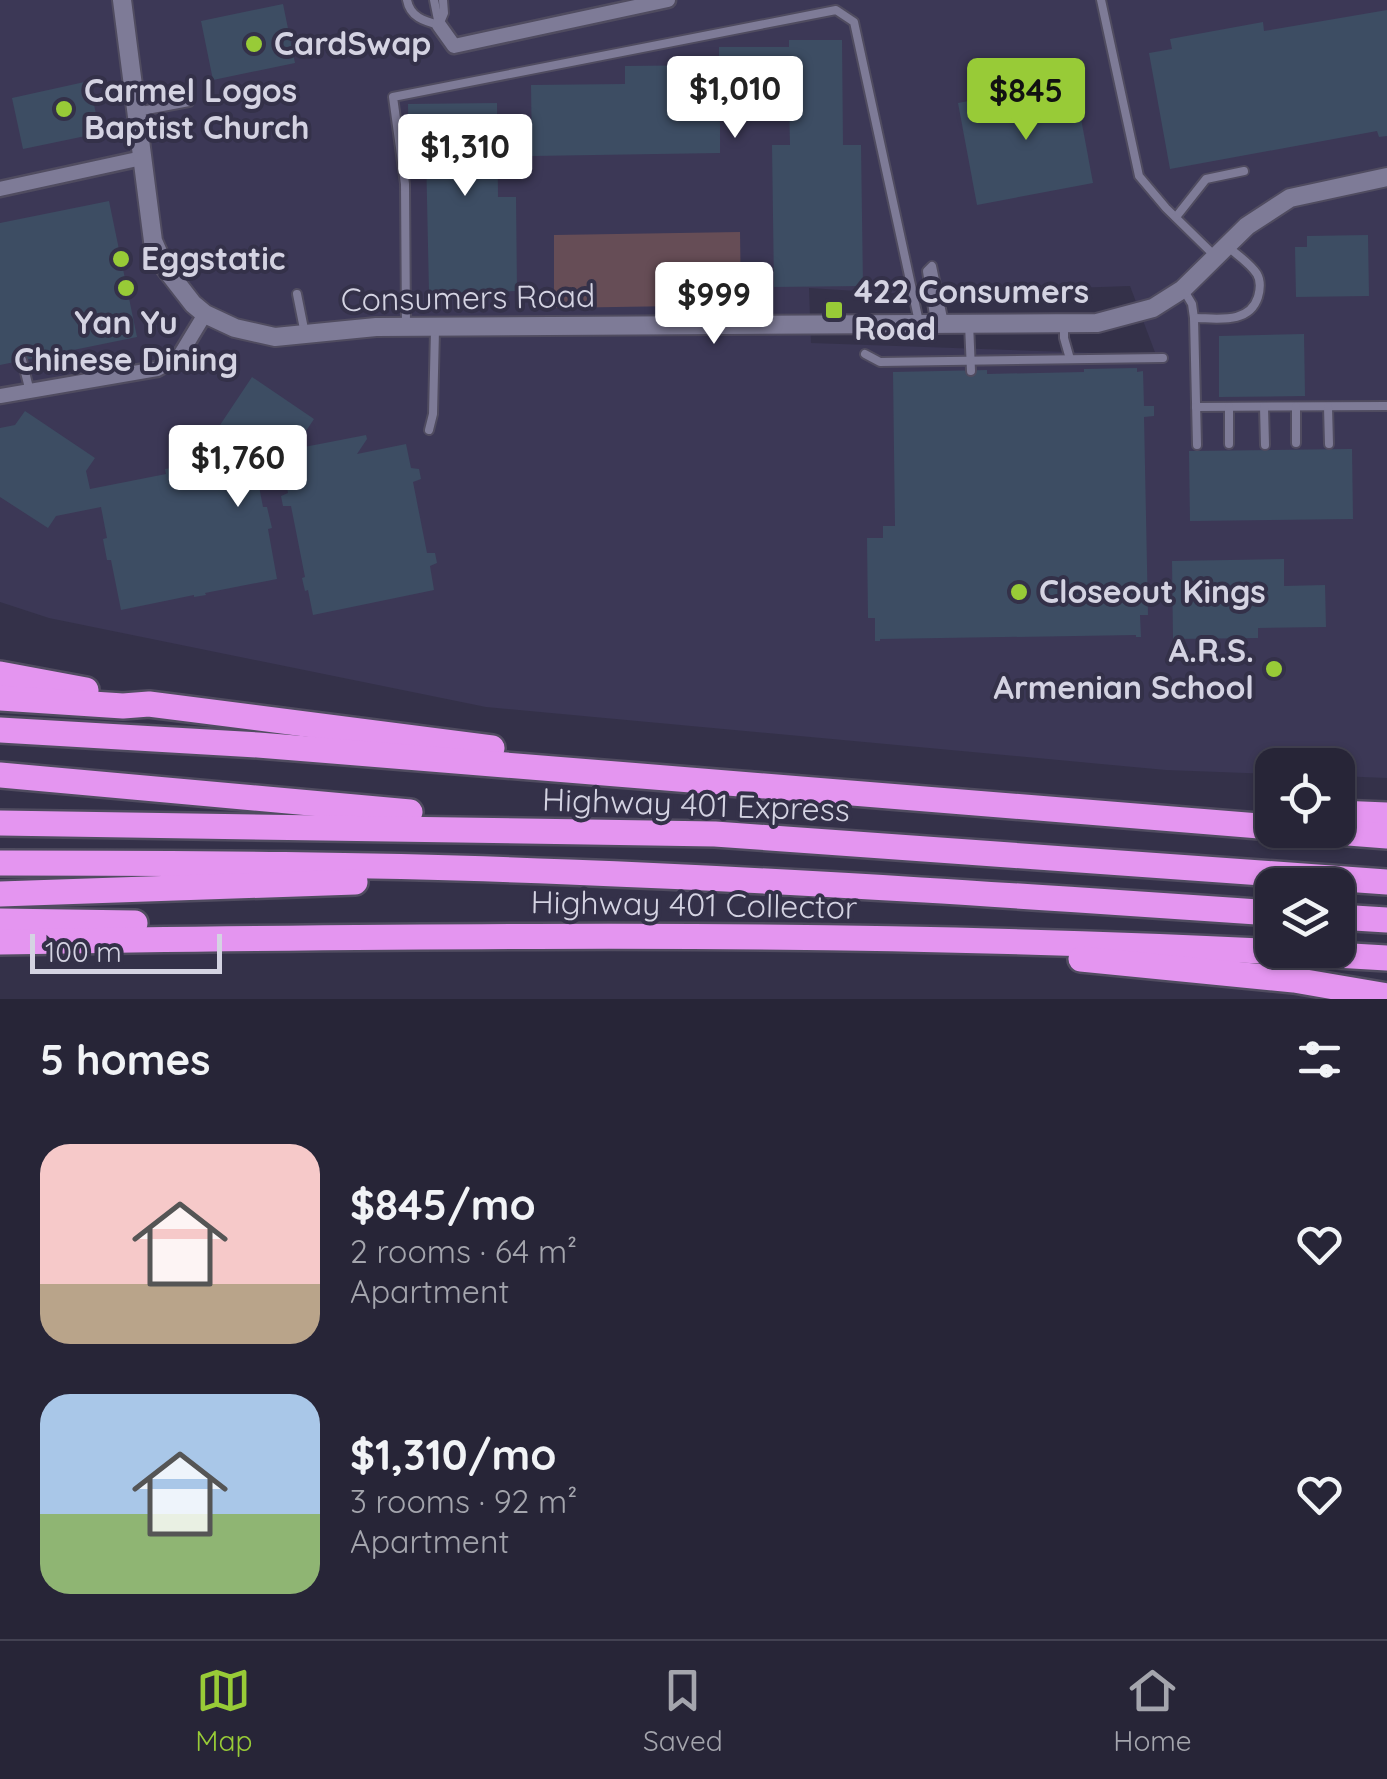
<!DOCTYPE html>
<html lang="en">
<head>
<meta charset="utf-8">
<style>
  :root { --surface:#272537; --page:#2f2d3f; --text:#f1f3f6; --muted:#a4a5ad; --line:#434252; --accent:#98cb37 }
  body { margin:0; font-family:Quicksand,sans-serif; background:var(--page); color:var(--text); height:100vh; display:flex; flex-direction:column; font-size:38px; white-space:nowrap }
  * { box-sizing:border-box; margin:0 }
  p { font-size:32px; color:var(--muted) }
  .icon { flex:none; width:55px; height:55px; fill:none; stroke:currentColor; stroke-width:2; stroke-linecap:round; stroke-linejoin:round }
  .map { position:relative; height:999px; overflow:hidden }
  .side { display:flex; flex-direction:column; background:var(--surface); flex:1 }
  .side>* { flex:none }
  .buttons { position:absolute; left:1255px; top:748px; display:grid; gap:20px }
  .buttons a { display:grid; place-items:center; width:100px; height:100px; border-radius:20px; background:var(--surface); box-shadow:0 2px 8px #0004,0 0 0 2px var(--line); font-size:50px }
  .scale { position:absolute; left:30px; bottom:25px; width:192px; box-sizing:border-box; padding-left:10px; border:5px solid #d4d3e2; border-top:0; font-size:28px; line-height:35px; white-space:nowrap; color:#d4d3e2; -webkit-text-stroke:8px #343149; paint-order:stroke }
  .price { position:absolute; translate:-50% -85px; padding:0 22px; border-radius:10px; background:#fff; color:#222; font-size:32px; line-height:65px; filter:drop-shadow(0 2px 5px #0008) }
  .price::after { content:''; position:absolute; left:50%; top:60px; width:30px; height:22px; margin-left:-15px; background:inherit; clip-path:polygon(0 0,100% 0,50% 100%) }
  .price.active { background:var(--accent); color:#111 }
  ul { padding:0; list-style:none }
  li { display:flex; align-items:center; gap:30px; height:250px; padding:0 40px }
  li span { display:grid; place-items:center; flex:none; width:280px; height:200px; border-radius:30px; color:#555 }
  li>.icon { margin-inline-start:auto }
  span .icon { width:120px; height:120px; fill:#fffc; stroke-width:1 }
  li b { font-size:42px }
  h2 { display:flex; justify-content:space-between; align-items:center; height:120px; padding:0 40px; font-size:42px }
  .dock { display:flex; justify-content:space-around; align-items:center; height:140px; border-top:2px solid var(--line); background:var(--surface); font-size:28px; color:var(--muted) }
  .dock a { display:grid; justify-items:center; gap:5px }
  .dock .active { color:var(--accent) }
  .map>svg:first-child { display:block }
  .built { fill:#3c3856; fill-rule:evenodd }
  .green { fill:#664d56 }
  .building { fill:#3d4d63 }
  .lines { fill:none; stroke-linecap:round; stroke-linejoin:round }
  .service-casing { stroke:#504c60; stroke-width:12 }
  .minor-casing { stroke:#504c60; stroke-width:19 }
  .tertiary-casing { stroke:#504c60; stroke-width:22 }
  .motorway-casing { stroke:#504c60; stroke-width:30 }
  .service { stroke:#7e7b97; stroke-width:8 }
  .minor { stroke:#7e7b97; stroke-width:14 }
  .tertiary { stroke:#7e7b97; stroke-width:18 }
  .motorway { stroke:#e495f0; stroke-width:25 }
  .poi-dot { fill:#98cb37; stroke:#343149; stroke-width:4 }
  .labels { text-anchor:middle; stroke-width:8; stroke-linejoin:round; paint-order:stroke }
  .poi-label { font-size:32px; font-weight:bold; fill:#d4d3e2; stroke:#343149; text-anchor:start }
  .street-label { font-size:32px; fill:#d4d3e2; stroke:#343149 }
</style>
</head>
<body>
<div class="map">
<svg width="1387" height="999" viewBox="0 0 1387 999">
  <rect width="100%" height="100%" fill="#343149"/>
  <path class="built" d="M0 0H1387V778L1338 776V765H1272V774L1166 770 486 707 49 618 0 602ZM1130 286 1156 355 811 343 809 288 905 294Z"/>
  <path class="green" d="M740 232 741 305 554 308V235Z"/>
  <g class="building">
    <path d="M283 4 295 63 213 80 201 21Z"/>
    <path d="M1387 10V136L1379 137 1377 131 1170 169 1149 53 1172 49 1170 39 1263 22 1264 31Z"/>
    <path d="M789 40H842L843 145H861L863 286 774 287 772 145H790L789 100 720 101V153L532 156 531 85 625 84V66L719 65V47H789Z"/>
    <path d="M89 81 100 133 23 149 12 98Z"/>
    <path d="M1074 81 1093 183 977 205 958 103Z"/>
    <path d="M497 103 498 197H516L517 291 429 293 426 152H409L408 104Z"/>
    <path d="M109 201 137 337 0 365V223Z"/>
    <path d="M1368 235 1369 296 1296 297 1295 247H1307V236Z"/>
    <path d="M1304 334 1305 396 1219 397V336Z"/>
    <path d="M1137 368V372L1143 371 1144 406H1154V416L1144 417 1148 615H1140L1141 637H1136V635L880 639V641H875V618H868L867 538H883V526H895L893 372 987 370V374L1084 372V369Z"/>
    <path d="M252 377 314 419 294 449 366 435 367 439 357 454 406 444 411 468 419 469 421 479 413 482 427 553H435L437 563 430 566 434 590 313 615 308 590 305 591 302 578 305 577 291 506H283L281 496 288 493 284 471 279 472 272 482 262 475 257 476 263 507H267L272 528 268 529 277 579 205 593 206 595 194 597V595L121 610 111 560H107L103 539 107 538 101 507 56 516 48 528 0 497V428L15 425 25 411 95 458 86 471 90 489 166 474 165 469 184 466 185 470 239 460 210 440Z"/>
    <path d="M1347 449H1352L1353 519 1190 521 1189 451Z"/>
    <path d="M1284 559V586L1325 585 1326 627 1258 628V638L1173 639 1172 561Z"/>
  </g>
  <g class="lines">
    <defs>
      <g id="service">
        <path d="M407 0C410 17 424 21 439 25"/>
        <path d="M434 0 439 25"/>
        <path d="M1101 0 1139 176 1166 208 1215 256"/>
        <path d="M439 25 444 13 443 0"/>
        <path d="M136 112 189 102"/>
        <path d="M1176 217 1206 179 1244 171"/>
        <path d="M1183 289 1192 304 1194 318 1197 445"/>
        <path d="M297 294 305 334"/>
        <path d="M1194 318C1216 318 1249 325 1258 297 1260 290 1261 281 1257 274 1250 263 1236 254 1227 246"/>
        <path d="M935 321 927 271 932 266 944 323"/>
        <path d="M969 323 971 371"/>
        <path d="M1064 323V338L1070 359"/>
        <path d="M406 327 405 184 393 97 836 10 854 22 919 322"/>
        <path d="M865 354 880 362 1163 358"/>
        <path d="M22 360 30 392"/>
        <path d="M1196 407 1387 406"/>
        <path d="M1229 407V444"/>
        <path d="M1264 407 1265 445"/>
        <path d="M1296 407V443"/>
        <path d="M1328 407 1329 444"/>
        <path d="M429 430 433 414 435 330"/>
      </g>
      <g id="minor">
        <path d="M439 25 454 46 668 0"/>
        <path d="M0 189 142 158"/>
        <path d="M0 396 157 369 179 357 205 314"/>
      </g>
      <path id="tertiary" d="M122 0 153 241 165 268 193 304 205 314 235 328 275 337 376 327 1097 323 1153 308 1183 289 1247 226 1290 198 1387 177"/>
      <g id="motorway">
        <path d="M0 674 86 690"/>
        <path d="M0 698 123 706 149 704 492 748"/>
        <path d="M0 730 258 745 1272 827"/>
        <path d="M0 775 410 812"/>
        <path d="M1338 813 1387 815"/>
        <path d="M0 823 715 834 1387 882"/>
        <path d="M1310 830 1387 836"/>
        <path d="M0 863C190 863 379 864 569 872 803 881 1038 897 1272 913"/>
        <path d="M0 894 355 882"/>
        <path d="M1338 917 1387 920"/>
        <path d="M0 921 135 923"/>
        <path d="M0 942C462 935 925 929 1387 958"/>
        <path d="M1081 959 1294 980 1387 996"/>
      </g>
    </defs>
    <use href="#service" class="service-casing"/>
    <use href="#minor" class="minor-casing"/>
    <use href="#tertiary" class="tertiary-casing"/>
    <use href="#motorway" class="motorway-casing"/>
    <use href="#service" class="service"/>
    <use href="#minor" class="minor"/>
    <use href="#tertiary" class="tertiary"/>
    <use href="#motorway" class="motorway"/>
  </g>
  <g class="poi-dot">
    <circle cx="254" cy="44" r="10"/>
    <circle cx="64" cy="109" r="10"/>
    <circle cx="121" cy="259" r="10"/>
    <circle cx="126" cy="288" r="10"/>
    <rect x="824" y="300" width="20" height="20" rx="5"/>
    <circle cx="1019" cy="592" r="10"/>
    <circle cx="1274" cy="669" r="10"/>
  </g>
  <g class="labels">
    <g class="poi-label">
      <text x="274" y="55">CardSwap</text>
      <text x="84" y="102">Carmel Logos<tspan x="84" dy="37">Baptist Church</tspan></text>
      <text x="141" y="270">Eggstatic</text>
      <text x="854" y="303">422 Consumers<tspan x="854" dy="37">Road</tspan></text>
      <text x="126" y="334" text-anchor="middle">Yan Yu<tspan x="126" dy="37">Chinese Dining</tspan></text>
      <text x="1039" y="603">Closeout Kings</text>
      <text x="1254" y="662" text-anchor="end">A.R.S.<tspan x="1254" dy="37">Armenian School</tspan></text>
    </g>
    <g class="street-label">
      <text transform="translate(468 298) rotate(-1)" y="11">Consumers Road</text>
      <text transform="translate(696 805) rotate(2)" y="11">Highway 401 Express</text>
      <text transform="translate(694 905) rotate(1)" y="11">Highway 401 Collector</text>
    </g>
  </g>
</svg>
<div class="buttons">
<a><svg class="icon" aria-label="locate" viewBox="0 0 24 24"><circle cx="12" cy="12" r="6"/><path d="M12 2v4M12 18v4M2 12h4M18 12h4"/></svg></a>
<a><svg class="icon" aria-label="layers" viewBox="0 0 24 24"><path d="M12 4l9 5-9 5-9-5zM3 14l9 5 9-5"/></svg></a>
</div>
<div class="scale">100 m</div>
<b class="price" style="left:735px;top:141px">$1,010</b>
<b class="price active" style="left:1026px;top:143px">$845</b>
<b class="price" style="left:465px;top:199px">$1,310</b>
<b class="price" style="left:714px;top:347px">$999</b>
<b class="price" style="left:238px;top:510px">$1,760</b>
</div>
<section class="side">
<h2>5 homes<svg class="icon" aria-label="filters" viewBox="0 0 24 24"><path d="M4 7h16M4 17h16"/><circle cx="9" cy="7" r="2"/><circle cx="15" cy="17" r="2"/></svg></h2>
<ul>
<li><span style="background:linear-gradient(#f6c9c9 70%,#b9a48a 0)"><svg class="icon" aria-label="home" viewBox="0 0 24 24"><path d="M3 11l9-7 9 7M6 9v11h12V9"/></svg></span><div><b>$845/mo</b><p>2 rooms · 64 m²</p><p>Apartment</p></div><svg class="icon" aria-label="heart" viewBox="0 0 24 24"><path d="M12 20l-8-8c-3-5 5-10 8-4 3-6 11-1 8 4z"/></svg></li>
<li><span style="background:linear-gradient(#a9c7e8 60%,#8fb573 0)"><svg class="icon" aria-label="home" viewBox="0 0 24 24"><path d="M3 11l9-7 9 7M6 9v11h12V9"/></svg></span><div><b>$1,310/mo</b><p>3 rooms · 92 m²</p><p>Apartment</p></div><svg class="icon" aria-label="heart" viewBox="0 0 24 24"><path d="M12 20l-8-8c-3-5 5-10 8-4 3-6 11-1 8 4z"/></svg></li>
</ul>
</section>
<nav class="dock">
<a class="active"><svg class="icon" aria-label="map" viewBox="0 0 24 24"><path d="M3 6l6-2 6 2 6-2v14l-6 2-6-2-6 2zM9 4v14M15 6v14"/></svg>Map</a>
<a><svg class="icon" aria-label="saved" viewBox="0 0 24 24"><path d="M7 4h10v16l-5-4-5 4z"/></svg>Saved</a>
<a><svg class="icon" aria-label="home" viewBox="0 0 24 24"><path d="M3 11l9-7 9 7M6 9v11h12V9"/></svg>Home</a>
</nav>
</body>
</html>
